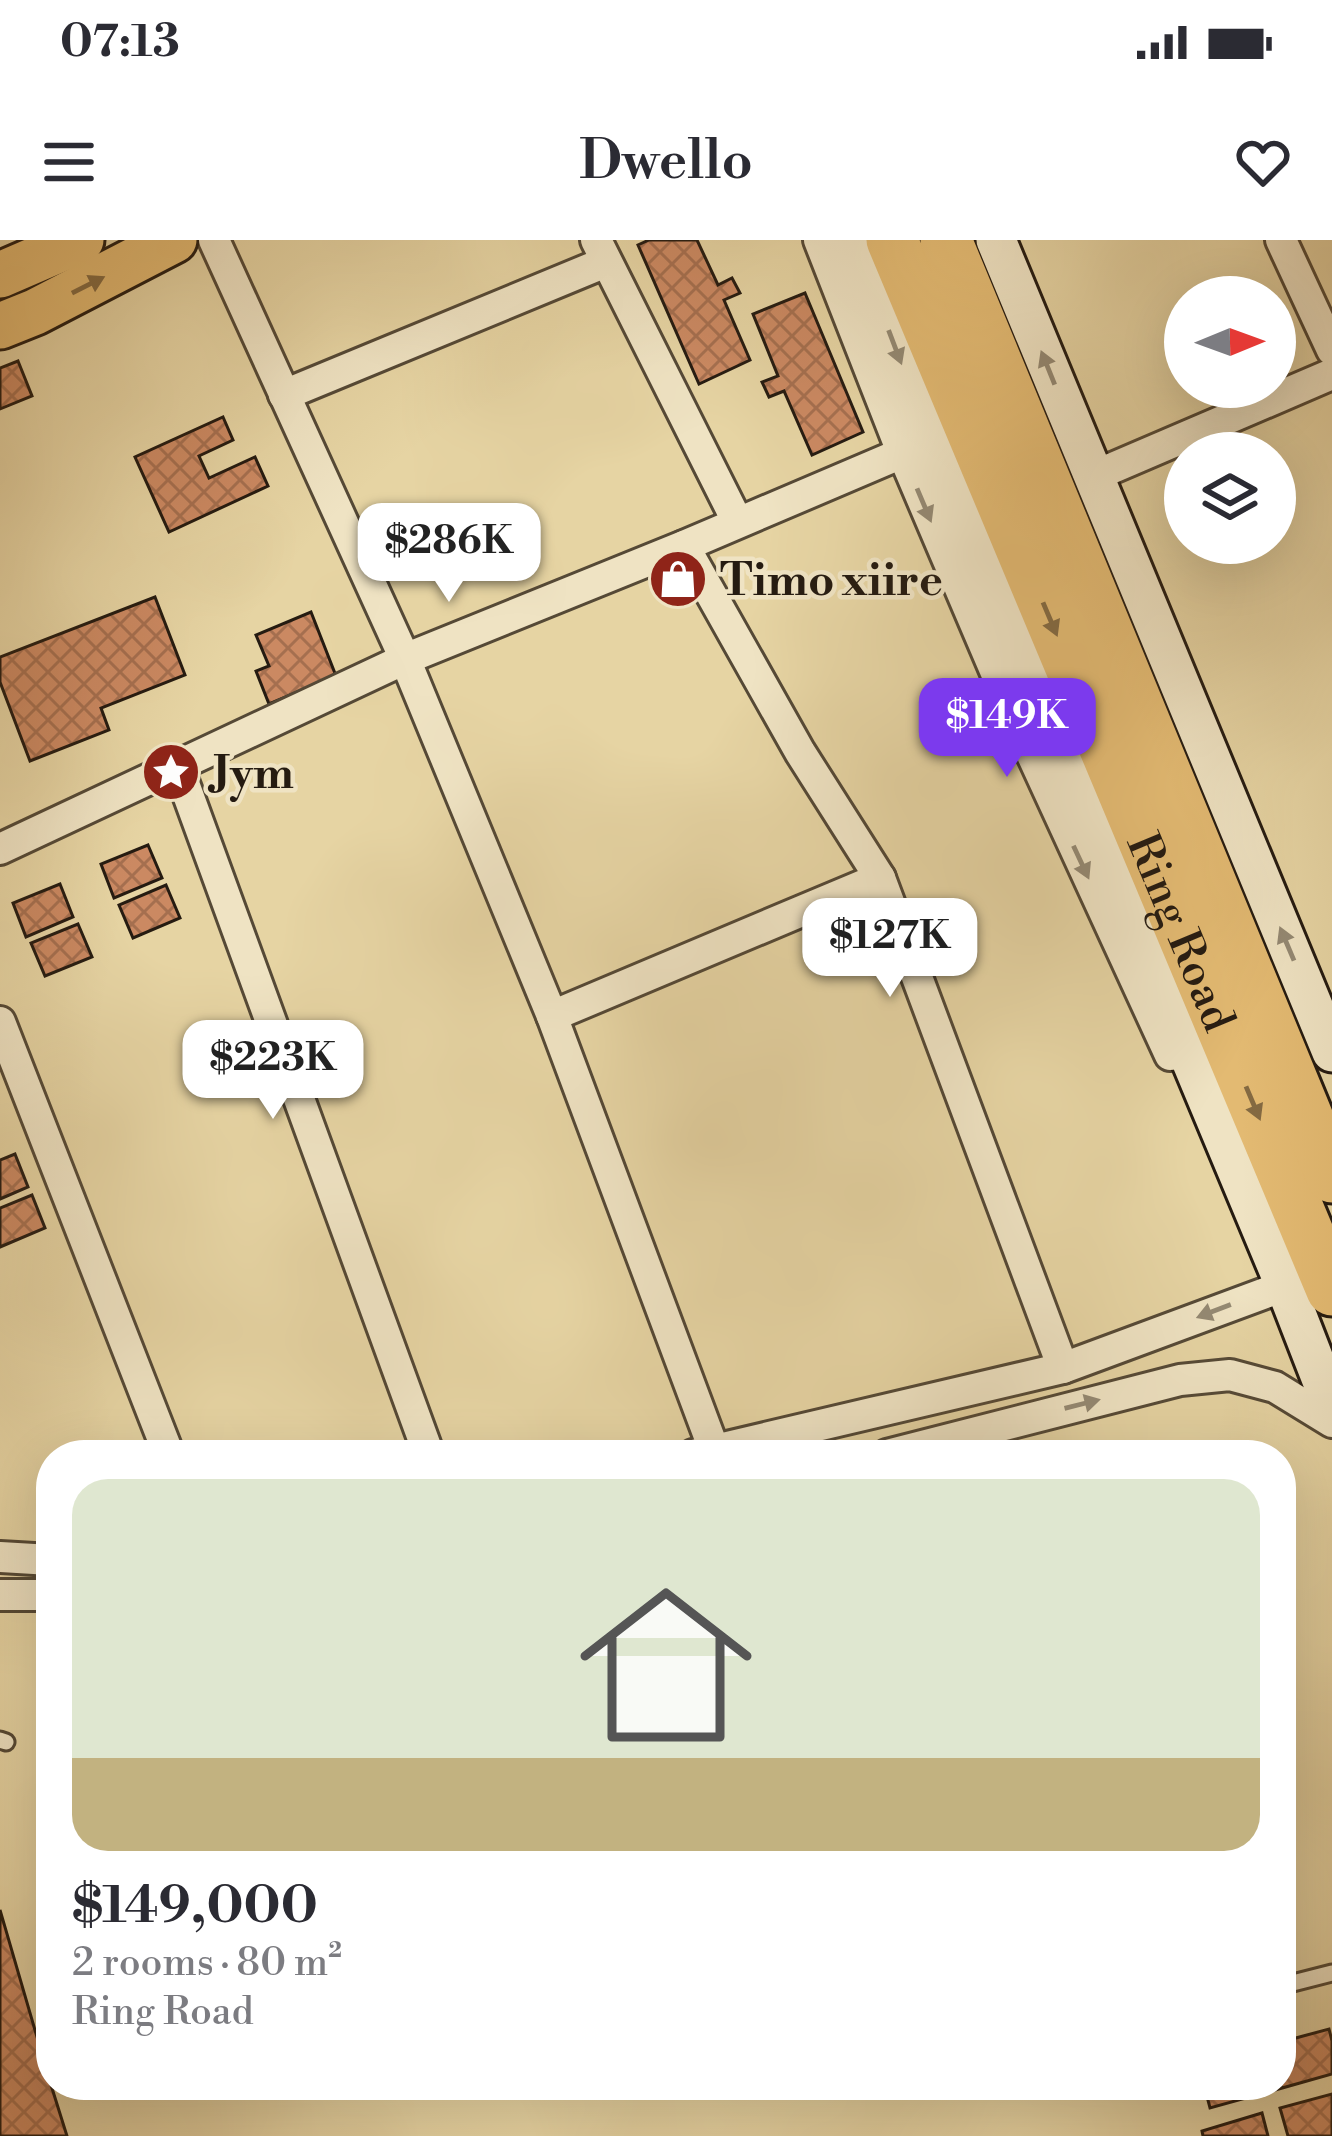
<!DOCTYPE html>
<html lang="en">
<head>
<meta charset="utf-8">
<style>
  :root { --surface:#fff; --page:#f7f7f7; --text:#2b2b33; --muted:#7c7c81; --accent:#7c3aed }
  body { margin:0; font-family:"Libre Bodoni",serif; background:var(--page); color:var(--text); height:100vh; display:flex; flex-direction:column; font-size:45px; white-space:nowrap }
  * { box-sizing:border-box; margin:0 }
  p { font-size:39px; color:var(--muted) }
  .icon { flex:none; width:66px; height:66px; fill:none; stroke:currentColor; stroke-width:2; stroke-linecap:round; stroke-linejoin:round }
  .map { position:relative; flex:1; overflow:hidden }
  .details { position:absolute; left:36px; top:1200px; width:1260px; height:660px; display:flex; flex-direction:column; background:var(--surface); border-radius:48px; box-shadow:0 12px 48px #0002 }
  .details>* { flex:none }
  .needle { width:78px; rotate:89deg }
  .fabs { position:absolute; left:1164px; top:36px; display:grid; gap:24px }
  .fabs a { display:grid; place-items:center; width:132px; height:132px; border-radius:50%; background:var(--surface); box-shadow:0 12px 48px #0002; font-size:60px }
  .price { position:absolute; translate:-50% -102px; padding:0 27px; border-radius:24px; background:#fff; color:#222; font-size:39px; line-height:78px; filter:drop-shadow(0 3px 6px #0008) }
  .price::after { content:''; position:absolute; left:50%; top:72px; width:36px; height:27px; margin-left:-18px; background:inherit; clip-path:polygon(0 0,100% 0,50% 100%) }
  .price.active { background:var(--accent); color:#fff }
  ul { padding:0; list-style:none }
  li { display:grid; align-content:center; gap:24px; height:636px; padding:0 36px }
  li span { display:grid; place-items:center; height:372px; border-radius:36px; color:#555 }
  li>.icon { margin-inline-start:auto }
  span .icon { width:216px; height:216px; fill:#fffc; stroke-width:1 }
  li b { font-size:51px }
  .status { display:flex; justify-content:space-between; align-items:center; height:84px; padding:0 60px; background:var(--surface); direction:ltr }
  .status svg { height:33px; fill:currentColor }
  header { display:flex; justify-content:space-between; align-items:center; height:156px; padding:0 36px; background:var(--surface); font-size:54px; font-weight:600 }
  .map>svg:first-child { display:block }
  .building { fill:url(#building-cross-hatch); stroke:#251b11; stroke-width:3 }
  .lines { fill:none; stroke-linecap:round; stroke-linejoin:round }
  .lane-casing { stroke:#554936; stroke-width:21 }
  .street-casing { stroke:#554936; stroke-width:36 }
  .secondary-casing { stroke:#251b11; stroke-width:45 }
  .primary-casing { stroke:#251b11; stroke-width:51 }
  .highway-casing { stroke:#251b11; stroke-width:57 }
  .lane { stroke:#efe3c3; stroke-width:15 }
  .street { stroke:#efe3c3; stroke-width:30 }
  .secondary { stroke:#efe3c3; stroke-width:39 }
  .primary { stroke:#e3ba72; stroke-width:45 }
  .highway { stroke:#e3ba72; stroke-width:51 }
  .oneway { fill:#846a42 }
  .oneway2 { fill:#948973 }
  .labels { text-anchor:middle; stroke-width:9; stroke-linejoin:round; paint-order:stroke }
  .poi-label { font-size:45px; font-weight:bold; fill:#251b11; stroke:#efe3c3; text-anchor:start }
  .street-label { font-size:45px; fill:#251b11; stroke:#efe3c3 }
</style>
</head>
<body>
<div class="status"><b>07:13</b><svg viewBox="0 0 49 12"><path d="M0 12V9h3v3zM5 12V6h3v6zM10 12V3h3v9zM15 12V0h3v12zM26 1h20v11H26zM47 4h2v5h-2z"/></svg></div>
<header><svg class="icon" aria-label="menu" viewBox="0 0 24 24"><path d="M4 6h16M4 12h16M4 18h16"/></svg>Dwello<svg class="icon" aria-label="heart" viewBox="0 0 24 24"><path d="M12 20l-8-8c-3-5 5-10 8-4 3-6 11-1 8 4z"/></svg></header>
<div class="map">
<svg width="1332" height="1896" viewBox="0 0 1332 1896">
  <defs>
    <pattern id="building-cross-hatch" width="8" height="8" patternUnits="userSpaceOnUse" patternTransform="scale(3)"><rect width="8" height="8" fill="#cb8962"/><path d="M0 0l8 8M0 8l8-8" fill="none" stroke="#a56f4f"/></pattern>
  </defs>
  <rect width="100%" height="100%" fill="#e6d4a3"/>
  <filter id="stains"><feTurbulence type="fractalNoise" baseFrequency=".00167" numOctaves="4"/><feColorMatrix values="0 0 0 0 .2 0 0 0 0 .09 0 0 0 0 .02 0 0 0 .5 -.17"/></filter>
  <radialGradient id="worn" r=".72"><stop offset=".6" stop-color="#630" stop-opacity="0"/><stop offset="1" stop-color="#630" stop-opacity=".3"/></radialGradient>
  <g class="building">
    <path d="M649 0H697L718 45 732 38 740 53 724 60 750 120 699 144 638 5Z"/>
    <path d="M805 53 863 192 812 215 784 151 769 157 762 142 778 136 753 74Z"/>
    <path d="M18 121 32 156 0 169V128Z"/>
    <path d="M223 177 233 200 199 216 209 238 255 217 268 246 169 292 135 217Z"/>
    <path d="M155 357 185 435 101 468 109 490 30 521 0 442V417Z"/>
    <path d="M311 372 336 436 269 464 256 431 269 426 256 395Z"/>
    <path d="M148 605 162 638 114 658 101 624Z"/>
    <path d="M60 644 73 677 26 697 13 663Z"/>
    <path d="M166 645 180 678 133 698 119 665Z"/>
    <path d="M78 684 92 717 45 736 31 703Z"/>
    <path d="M15 914 28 947 0 959V920Z"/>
    <path d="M32 955 45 988 0 1007V968Z"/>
    <path d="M0 1670 51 1845 67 1896H0Z"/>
    <path d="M1329 1789 1332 1801V1834L1275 1850 1274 1845H1281V1802Z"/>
    <path d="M1204 1845H1255L1257 1855 1210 1868Z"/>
    <path d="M1332 1854V1896H1288L1280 1868Z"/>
    <path d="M1262 1873 1268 1896H1203L1202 1891Z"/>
  </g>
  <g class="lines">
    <defs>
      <g id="lane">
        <path d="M0 1500 6 1502"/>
        <path d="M1281 1746 1332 1733"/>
      </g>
      <g id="street">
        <path d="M214 0 405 419 552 776 716 1215"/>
        <path d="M596 0 737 281"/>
        <path d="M819 0 902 212 1016 480 1170 815"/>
        <path d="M1281 0 1332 110"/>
        <path d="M284 155 606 22"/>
        <path d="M1094 236 1332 134"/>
        <path d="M684 306 800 512 880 638"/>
        <path d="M178 527 429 1215"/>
        <path d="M0 609 405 419 684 306 921 205"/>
        <path d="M552 776 880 638 1063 1128"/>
        <path d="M0 782 169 1215"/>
        <path d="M693 1215 1063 1128 1303 1039"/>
        <path d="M887 1215 1180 1140 1230 1135 1275 1147 1332 1182"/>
        <path d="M0 1317 51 1320"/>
        <path d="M0 1355H51"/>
      </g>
      <g id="secondary">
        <path d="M849 0 878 63 932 200 1285 1045 1332 1166"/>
        <path d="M996 0 1332 812"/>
      </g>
      <g id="primary">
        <path d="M0 35 81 0"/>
        <path d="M0 86 35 72 174 0"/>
      </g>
      <g id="highway">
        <path id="s1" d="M892 0 1332 1050"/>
        <path d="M946 0 1332 937"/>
      </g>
    </defs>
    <use href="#lane" class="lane-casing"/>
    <use href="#street" class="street-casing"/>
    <use href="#secondary" class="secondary-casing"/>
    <use href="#primary" class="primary-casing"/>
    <use href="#highway" class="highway-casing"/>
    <use href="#lane" class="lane"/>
    <use href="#street" class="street"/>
    <use href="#secondary" class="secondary"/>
    <use href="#primary" class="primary"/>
    <use href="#highway" class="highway"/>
  </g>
  <defs><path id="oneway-solid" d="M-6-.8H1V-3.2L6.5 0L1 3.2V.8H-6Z" transform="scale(3)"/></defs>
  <g class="oneway">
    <use href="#oneway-solid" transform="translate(88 45) rotate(-27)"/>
    <use href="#oneway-solid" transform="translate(1050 379) rotate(67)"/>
    <use href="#oneway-solid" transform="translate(1253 863) rotate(67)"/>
  </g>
  <g class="oneway2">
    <use href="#oneway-solid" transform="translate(895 107) rotate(69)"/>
    <use href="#oneway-solid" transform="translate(1048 128) rotate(-112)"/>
    <use href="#oneway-solid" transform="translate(924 265) rotate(67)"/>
    <use href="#oneway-solid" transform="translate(1081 622) rotate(65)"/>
    <use href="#oneway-solid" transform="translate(1287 704) rotate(-113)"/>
    <use href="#oneway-solid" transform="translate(1214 1071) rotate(159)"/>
    <use href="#oneway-solid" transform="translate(1082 1164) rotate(-14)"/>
  </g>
  <defs>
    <symbol id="shop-disc" viewBox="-11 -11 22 22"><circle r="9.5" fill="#8f2418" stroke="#efe3c3"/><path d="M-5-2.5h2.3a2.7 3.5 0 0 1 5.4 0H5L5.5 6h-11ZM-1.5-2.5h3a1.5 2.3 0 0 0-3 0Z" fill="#fff"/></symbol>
    <symbol id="sight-disc" viewBox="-11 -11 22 22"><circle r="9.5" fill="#8f2418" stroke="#efe3c3"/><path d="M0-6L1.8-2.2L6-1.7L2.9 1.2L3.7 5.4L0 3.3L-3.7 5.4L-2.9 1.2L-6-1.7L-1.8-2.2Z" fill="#fff"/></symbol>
  </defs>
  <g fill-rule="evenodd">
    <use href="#shop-disc" x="645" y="306" width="66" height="66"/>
    <use href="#sight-disc" x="138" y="499" width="66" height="66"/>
  </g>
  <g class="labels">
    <g class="poi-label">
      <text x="720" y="355">Timo xiire</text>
      <text x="213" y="548">Jym</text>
    </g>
    <g class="street-label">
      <text dy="16" stroke="none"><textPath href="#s1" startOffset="750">Ring Road</textPath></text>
    </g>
  </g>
  <rect width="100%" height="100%" filter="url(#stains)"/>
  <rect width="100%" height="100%" fill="url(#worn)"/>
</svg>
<div class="fabs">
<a><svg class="needle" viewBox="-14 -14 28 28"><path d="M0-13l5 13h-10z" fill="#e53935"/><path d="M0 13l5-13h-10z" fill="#7c7c81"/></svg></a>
<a><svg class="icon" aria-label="layers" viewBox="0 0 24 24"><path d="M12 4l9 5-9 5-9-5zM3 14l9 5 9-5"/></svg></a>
</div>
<b class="price" style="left:449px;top:365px">$286K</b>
<b class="price active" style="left:1007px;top:540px">$149K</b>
<b class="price" style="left:890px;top:760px">$127K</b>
<b class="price" style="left:273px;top:882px">$223K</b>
<section class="details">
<ul>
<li><span style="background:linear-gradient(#dfe7d0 75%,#c2b280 0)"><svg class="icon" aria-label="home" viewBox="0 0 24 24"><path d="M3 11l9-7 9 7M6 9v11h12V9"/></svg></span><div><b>$149,000</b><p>2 rooms · 80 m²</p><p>Ring Road</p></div></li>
</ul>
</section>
</div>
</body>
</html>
